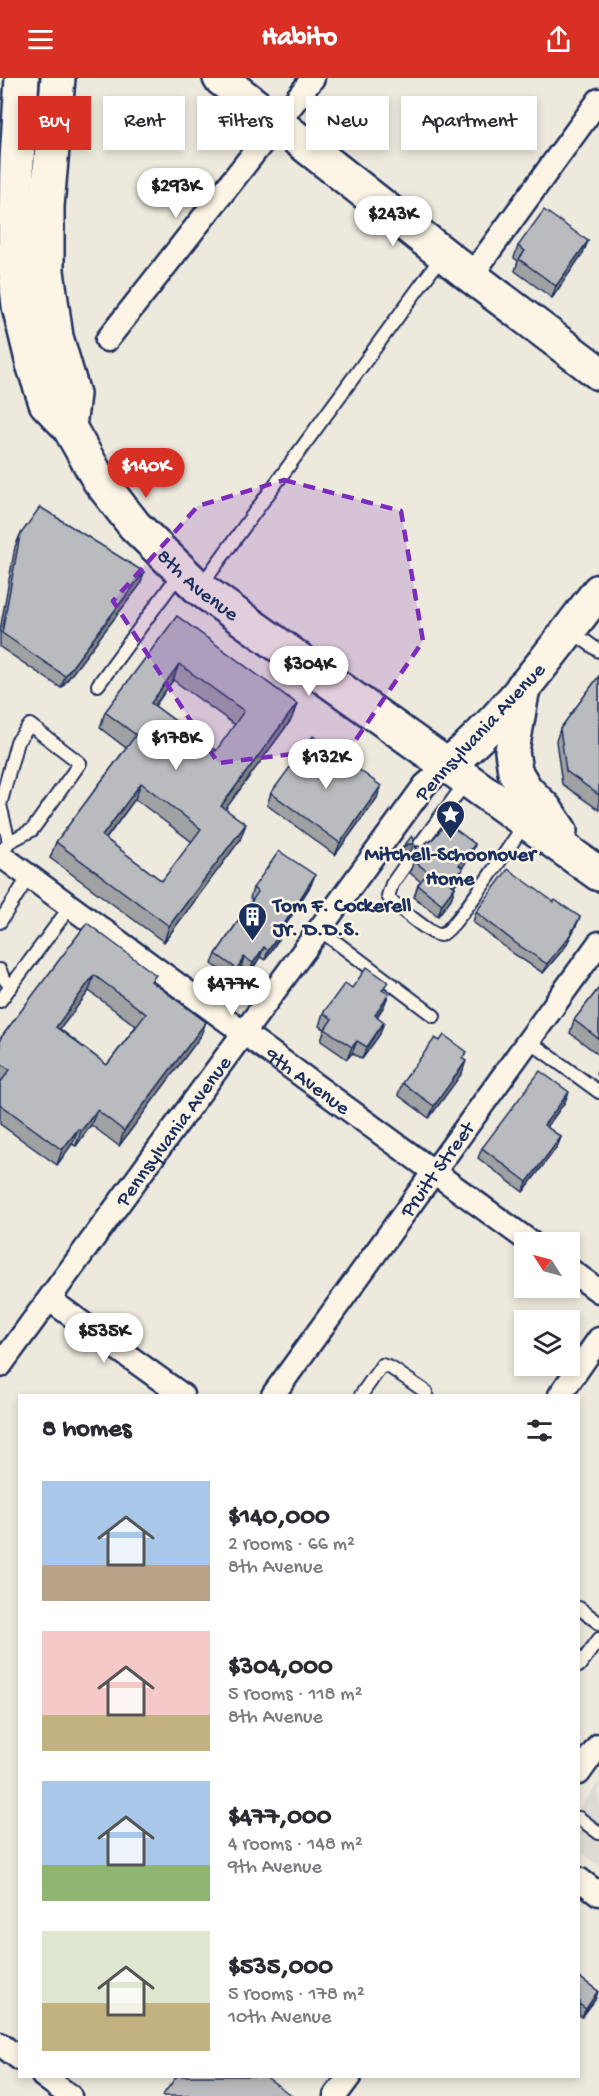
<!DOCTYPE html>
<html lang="en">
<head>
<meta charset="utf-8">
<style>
  :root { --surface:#fff; --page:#f2f2f3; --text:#2b2b33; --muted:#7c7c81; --accent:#d93025 }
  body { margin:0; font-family:"Gochi Hand",sans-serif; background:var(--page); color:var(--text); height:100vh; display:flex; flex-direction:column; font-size:22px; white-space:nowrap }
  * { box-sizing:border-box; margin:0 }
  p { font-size:20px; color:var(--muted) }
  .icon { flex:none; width:33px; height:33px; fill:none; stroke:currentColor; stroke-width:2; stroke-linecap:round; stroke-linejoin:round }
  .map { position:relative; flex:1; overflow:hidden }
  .side { position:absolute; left:18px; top:1316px; width:562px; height:684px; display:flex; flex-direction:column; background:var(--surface); border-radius:0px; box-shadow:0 3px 9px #0003 }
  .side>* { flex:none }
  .top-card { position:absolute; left:18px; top:18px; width:564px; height:54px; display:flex; gap:12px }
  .needle { width:39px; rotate:306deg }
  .controls { position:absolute; left:514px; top:1154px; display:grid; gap:12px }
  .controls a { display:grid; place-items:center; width:66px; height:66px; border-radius:0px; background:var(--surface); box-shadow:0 3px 9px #0003; font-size:30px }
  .price { position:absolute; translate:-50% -51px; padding:0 14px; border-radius:21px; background:#fff; color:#222; font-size:20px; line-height:39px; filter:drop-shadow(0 2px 3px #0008) }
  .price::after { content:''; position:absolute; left:50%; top:36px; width:18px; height:14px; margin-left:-9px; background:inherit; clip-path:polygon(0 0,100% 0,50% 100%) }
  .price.current { background:var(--accent); color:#fff }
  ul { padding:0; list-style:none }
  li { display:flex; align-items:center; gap:18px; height:150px; padding:0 24px }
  li span { display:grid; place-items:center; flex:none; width:168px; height:120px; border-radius:0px; color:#555 }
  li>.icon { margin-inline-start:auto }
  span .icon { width:72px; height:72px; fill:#fffc; stroke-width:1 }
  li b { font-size:26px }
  h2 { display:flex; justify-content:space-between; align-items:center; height:72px; padding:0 24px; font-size:26px }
  .pill { padding:0 21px; border-radius:0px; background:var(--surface); box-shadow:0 3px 9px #0003; font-size:21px; line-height:54px }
  .pill.current { background:var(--accent); color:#fff }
  header { display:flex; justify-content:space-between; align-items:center; height:78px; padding:0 24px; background:var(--accent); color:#fff; font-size:27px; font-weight:800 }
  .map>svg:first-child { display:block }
  .built { fill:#dedbd4 }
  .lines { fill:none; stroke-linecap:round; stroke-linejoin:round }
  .lane-casing { stroke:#1b2f5e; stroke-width:16 }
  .street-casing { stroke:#1b2f5e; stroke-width:27 }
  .secondary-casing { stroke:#1b2f5e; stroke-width:38 }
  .lane { stroke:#fcf5e5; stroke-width:12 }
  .street { stroke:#fcf5e5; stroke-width:22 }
  .secondary { stroke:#fcf5e5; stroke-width:33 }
  .wall { fill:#a0a1a3; stroke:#1b2f5e; stroke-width:1.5; fill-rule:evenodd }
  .shaded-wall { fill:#828385; stroke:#1b2f5e; stroke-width:1.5 }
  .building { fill:#babbbe; stroke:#1b2f5e; stroke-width:1.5; fill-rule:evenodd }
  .marked { fill:#7b2cbf; fill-opacity:0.2; stroke:#7b2cbf; stroke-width:4.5; stroke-dasharray:12 8; stroke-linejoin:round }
  .labels { text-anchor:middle; stroke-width:5; stroke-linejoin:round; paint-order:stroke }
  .street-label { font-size:21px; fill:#1b2f5e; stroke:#fcf5e5 }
  .poi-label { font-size:21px; font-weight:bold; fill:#1b2f5e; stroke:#fcf5e5 }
</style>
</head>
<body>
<header><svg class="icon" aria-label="menu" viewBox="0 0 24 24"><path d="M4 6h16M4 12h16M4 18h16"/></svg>Habito<svg class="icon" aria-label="share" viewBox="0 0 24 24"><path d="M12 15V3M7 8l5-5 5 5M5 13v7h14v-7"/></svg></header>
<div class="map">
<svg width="599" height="2018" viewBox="0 0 599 2018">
  <rect width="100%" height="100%" fill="#eee9dd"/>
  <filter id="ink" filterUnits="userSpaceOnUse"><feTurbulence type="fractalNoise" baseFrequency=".0167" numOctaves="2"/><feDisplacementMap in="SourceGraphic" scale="12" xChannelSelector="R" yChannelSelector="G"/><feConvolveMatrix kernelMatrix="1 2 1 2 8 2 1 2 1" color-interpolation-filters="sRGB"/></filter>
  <g filter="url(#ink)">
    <path class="built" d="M599 1704V1788L579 1773V1731Z"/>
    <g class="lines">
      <defs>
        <g id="lane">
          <path d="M200 509 443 177"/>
          <path d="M570 552 599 573"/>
          <path d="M98 607 180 495"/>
          <path d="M415 773 466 704"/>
          <path d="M0 777 9 764 32 752 80 685 30 647 17 664 0 727 9 764"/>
          <path d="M406 786 392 806 388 818 391 823C401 830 429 856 440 857 452 857 515 760 526 744"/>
          <path d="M0 844 29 798"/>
          <path d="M320 852 434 938"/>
          <path d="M0 892 2 898 11 909"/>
          <path d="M0 923 70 829"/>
          <path d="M529 963 599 1014"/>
          <path d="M361 1317 382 1287 391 1290 426 1314V1317"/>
          <path d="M579 1530 599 1545"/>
          <path d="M579 1588 599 1561"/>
          <path d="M579 1740 599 1755"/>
        </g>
        <g id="street">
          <path d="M471 198 599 22"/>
          <path d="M107 262 313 0"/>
          <path id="s1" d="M0 777 530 1164"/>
          <path d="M570 1192 599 1213"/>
          <path d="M50 1222 182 1317"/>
          <path id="s2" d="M0 1288 425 707 448 687"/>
          <path id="s3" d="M273 1317 599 865"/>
          <path d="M560 1317 599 1261"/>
          <path d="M579 1695 599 1667"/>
          <path d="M579 1801 599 1816"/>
          <path d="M0 1966 20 1981"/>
          <path d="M43 1998 70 2018"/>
          <path d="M335 2018 350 1998"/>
        </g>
        <g id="secondary">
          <path id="s4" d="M22 0 17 82 15 157V190L19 228 33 286 46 325 69 349 99 402 135 448 199 510 599 796"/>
          <path d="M58 0 47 128V193L56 259 73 316 69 349"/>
          <path d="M220 0 471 198 599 295"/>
          <path d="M523 609 512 673 515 694 526 712 545 731 560 753"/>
          <path d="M448 687C507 638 552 573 599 513"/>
        </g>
      </defs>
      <use href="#lane" class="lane-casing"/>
      <use href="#street" class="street-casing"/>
      <use href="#secondary" class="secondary-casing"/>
      <use href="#lane" class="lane"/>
      <use href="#street" class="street"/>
      <use href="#secondary" class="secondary"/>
    </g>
    <g class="wall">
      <path d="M588 163 583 175 552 220 515 193 518 183 514 180 518 168Z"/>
      <path d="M20 457 144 494 140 507 61 610 0 569V552L15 469Z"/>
      <path d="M177 538 297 626 291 642 225 731 240 762 164 864 50 780 56 764 126 670 100 650 105 634ZM173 602 235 647 216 673 155 628ZM135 721 192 764 162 803 106 761Z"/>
      <path d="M599 598V732L562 706 556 663 560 651Z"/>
      <path d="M271 715 377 720 335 777 267 727Z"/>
      <path d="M430 764 475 766 471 778 462 789 463 790 458 802 454 808 455 809 451 821 438 838 414 819 418 807 421 804 410 795 413 785 412 780 416 768 422 769Z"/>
      <path d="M311 807 283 851 280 859 265 882 260 879 250 895 241 889 233 900 212 886 216 876 252 822 250 820 253 810Z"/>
      <path d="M554 824 580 839 576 848 565 869 543 895 514 876 473 844 476 834Z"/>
      <path d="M87 845 153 904 200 959 119 1068 91 1047 76 1068 72 1066 57 1087 0 1046V961ZM89 913 136 948 107 987 60 951Z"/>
      <path d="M352 910 384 913V928L377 939 380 956 362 981 352 975 347 981 321 963 325 951 319 948 323 935Z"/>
      <path d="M599 910V977L570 955 574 942Z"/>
      <path d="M464 982 462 995 429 1040 398 1017 402 1005Z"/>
      <path d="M599 988V998L596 996Z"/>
      <path d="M565 1024 547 1049 561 1059 557 1069 523 1114 478 1080 482 1070Z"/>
      <path d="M579 1899 598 1913 595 1922 582 1939 579 1937Z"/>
    </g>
    <g class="shaded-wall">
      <path d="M588 163 583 175 552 220 556 208Z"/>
      <path d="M144 494 140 507 61 610 65 598Z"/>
      <path d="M179 586 173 602 145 641 151 625Z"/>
      <path d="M297 626 291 642 216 744 221 728Z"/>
      <path d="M141 705 135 721 96 774 102 758Z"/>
      <path d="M381 708 377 720 335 777 340 765Z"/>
      <path d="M246 746 240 762 164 864 169 848Z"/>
      <path d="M408 766H414L409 779 403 778 399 781 403 769Z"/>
      <path d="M475 766 471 778 455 799 459 787Z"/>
      <path d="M463 790 458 802 447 818 451 806Z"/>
      <path d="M315 797 311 807 283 851 280 859 265 882 268 873Z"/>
      <path d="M455 809 451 821 438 838 442 826Z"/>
      <path d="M580 839 576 848 565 869 543 895 547 886Z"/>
      <path d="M264 869 260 879 250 895 253 885Z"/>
      <path d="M244 879 241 889 233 900 237 891Z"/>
      <path d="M94 897 89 913 50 964 56 949Z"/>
      <path d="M389 916 384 928 370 949 375 937Z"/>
      <path d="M206 944 200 959 119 1068 124 1053Z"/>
      <path d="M384 944 380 956 362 981 367 969Z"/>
      <path d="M357 963 352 975 347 981 352 969Z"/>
      <path d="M466 983 462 995 429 1040 434 1028Z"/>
      <path d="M569 1014 565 1024 541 1056 544 1047Z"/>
      <path d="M97 1032 91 1047 76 1068 81 1053Z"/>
      <path d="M78 1051 72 1066 57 1087 62 1072Z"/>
      <path d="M561 1059 557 1069 523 1114 527 1104Z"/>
      <path d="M598 1913 595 1922 582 1939 586 1931Z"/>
    </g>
    <g class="building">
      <path d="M544 132 588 163 556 208 519 181 525 173 518 168Z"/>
      <path d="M40 429 144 494 65 598 2 555 20 457Z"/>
      <path d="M177 538 297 626 221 728 246 746 169 848 56 764 136 657 105 634ZM179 586 244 633 216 673 151 625ZM141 705 201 751 162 803 102 758Z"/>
      <path d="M599 598V717L566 693 560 651Z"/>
      <path d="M313 658 381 708 340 765 271 715Z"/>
      <path d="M447 745 475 766 459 787 463 790 451 806 455 809 442 826 418 807 428 794 414 783 419 775 416 768 422 769 428 763 430 764Z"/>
      <path d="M412 758 414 766H408L403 769Z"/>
      <path d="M279 773 315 797 283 848 284 849 268 873 264 869 253 885 244 879 237 891 216 876 258 814 253 810Z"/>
      <path d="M508 791 554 824 555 822 580 839 568 860 547 886 517 866 476 834Z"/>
      <path d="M87 845 156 897 151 903 206 944 124 1053 97 1032 81 1053 78 1051 62 1072 0 1026V1005L10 992 0 985V961ZM94 897 146 936 107 987 56 949Z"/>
      <path d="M367 889 388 904 382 912 389 916 375 937 384 944 367 969 357 963 352 969 325 951 332 941 323 935 345 905 352 910Z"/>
      <path d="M599 910V961L574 942Z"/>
      <path d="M444 957 467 974 462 980 466 983 434 1028 402 1005 435 960 440 963Z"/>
      <path d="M540 993 569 1014 544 1047 561 1059 527 1104 482 1070Z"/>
      <path d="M579 1899 598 1913 586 1931 579 1926Z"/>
      <path d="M177 1998H265L292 2018H162Z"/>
    </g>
  </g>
  <path class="marked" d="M284 402 401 433 423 563 351 669 218 685 113 523 198 428Z"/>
  <defs>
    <symbol id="sight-pin" viewBox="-11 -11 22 30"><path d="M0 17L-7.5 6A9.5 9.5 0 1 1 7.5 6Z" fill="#1b2f5e" stroke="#fcf5e5"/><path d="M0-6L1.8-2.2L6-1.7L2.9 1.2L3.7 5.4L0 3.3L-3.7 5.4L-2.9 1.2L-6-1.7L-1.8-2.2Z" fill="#fff"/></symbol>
    <symbol id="building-pin" viewBox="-11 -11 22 30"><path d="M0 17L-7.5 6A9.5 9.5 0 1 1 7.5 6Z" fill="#1b2f5e" stroke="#fcf5e5"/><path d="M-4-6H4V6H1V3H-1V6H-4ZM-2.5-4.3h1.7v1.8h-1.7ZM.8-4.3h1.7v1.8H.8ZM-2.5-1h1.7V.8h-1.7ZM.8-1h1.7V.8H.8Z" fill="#fff"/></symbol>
  </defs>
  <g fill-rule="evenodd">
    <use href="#sight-pin" x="434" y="720" width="33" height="45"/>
    <use href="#building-pin" x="236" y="822" width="33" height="45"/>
  </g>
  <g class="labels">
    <g class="street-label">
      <text dy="7" stroke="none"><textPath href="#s4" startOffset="568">8th Avenue</textPath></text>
      <text transform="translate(479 653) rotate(-47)" y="7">Pennsylvania Avenue</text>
      <text dy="7" stroke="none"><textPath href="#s1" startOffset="382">9th Avenue</textPath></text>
      <text dy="7" stroke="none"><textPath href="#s2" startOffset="292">Pennsylvania Avenue</textPath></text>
      <text dy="7" stroke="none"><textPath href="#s3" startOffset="279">Pruitt Street</textPath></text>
    </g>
    <g class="poi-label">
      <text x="450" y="782">Mitchell-Schoonover<tspan x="450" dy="24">Home</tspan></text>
      <text x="273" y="833" text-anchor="start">Tom F. Cockerell<tspan x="273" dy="24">Jr. D.D.S.</tspan></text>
    </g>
  </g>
</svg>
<div class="controls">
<a><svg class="needle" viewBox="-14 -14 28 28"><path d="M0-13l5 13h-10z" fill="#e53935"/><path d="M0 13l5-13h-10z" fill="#7c7c81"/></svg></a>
<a><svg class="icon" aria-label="layers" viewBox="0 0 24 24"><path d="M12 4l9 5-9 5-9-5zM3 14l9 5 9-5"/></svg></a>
</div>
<b class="price" style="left:176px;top:141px">$293K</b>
<b class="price" style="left:393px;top:169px">$243K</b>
<b class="price current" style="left:146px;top:421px">$140K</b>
<b class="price" style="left:309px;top:619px">$304K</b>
<b class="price" style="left:176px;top:693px">$178K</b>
<b class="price" style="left:326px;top:712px">$132K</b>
<b class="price" style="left:232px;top:939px">$477K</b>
<b class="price" style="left:104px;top:1286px">$535K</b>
<div class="top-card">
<a class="pill current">Buy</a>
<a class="pill">Rent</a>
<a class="pill">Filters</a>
<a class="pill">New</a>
<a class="pill">Apartment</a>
</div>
<section class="side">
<h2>8 homes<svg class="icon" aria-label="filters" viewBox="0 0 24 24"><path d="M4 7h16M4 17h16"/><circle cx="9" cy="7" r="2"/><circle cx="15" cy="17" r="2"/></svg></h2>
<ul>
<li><span style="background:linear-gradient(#a9c7e8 70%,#b9a48a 0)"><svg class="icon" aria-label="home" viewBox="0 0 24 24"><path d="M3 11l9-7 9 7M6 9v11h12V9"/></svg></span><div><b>$140,000</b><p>2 rooms · 66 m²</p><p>8th Avenue</p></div></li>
<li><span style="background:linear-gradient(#f6c9c9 70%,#c2b280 0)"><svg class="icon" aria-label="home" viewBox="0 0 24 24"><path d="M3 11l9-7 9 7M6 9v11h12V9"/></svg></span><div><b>$304,000</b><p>5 rooms · 118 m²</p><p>8th Avenue</p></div></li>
<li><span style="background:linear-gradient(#a9c7e8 70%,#8fb573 0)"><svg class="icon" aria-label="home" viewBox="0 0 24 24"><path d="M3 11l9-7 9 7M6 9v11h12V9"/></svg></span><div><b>$477,000</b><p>4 rooms · 148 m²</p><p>9th Avenue</p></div></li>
<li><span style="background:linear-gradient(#dfe7d0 60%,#c2b280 0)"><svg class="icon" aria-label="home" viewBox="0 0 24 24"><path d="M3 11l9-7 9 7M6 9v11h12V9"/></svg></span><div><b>$535,000</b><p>5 rooms · 178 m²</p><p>10th Avenue</p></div></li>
</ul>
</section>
</div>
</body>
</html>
